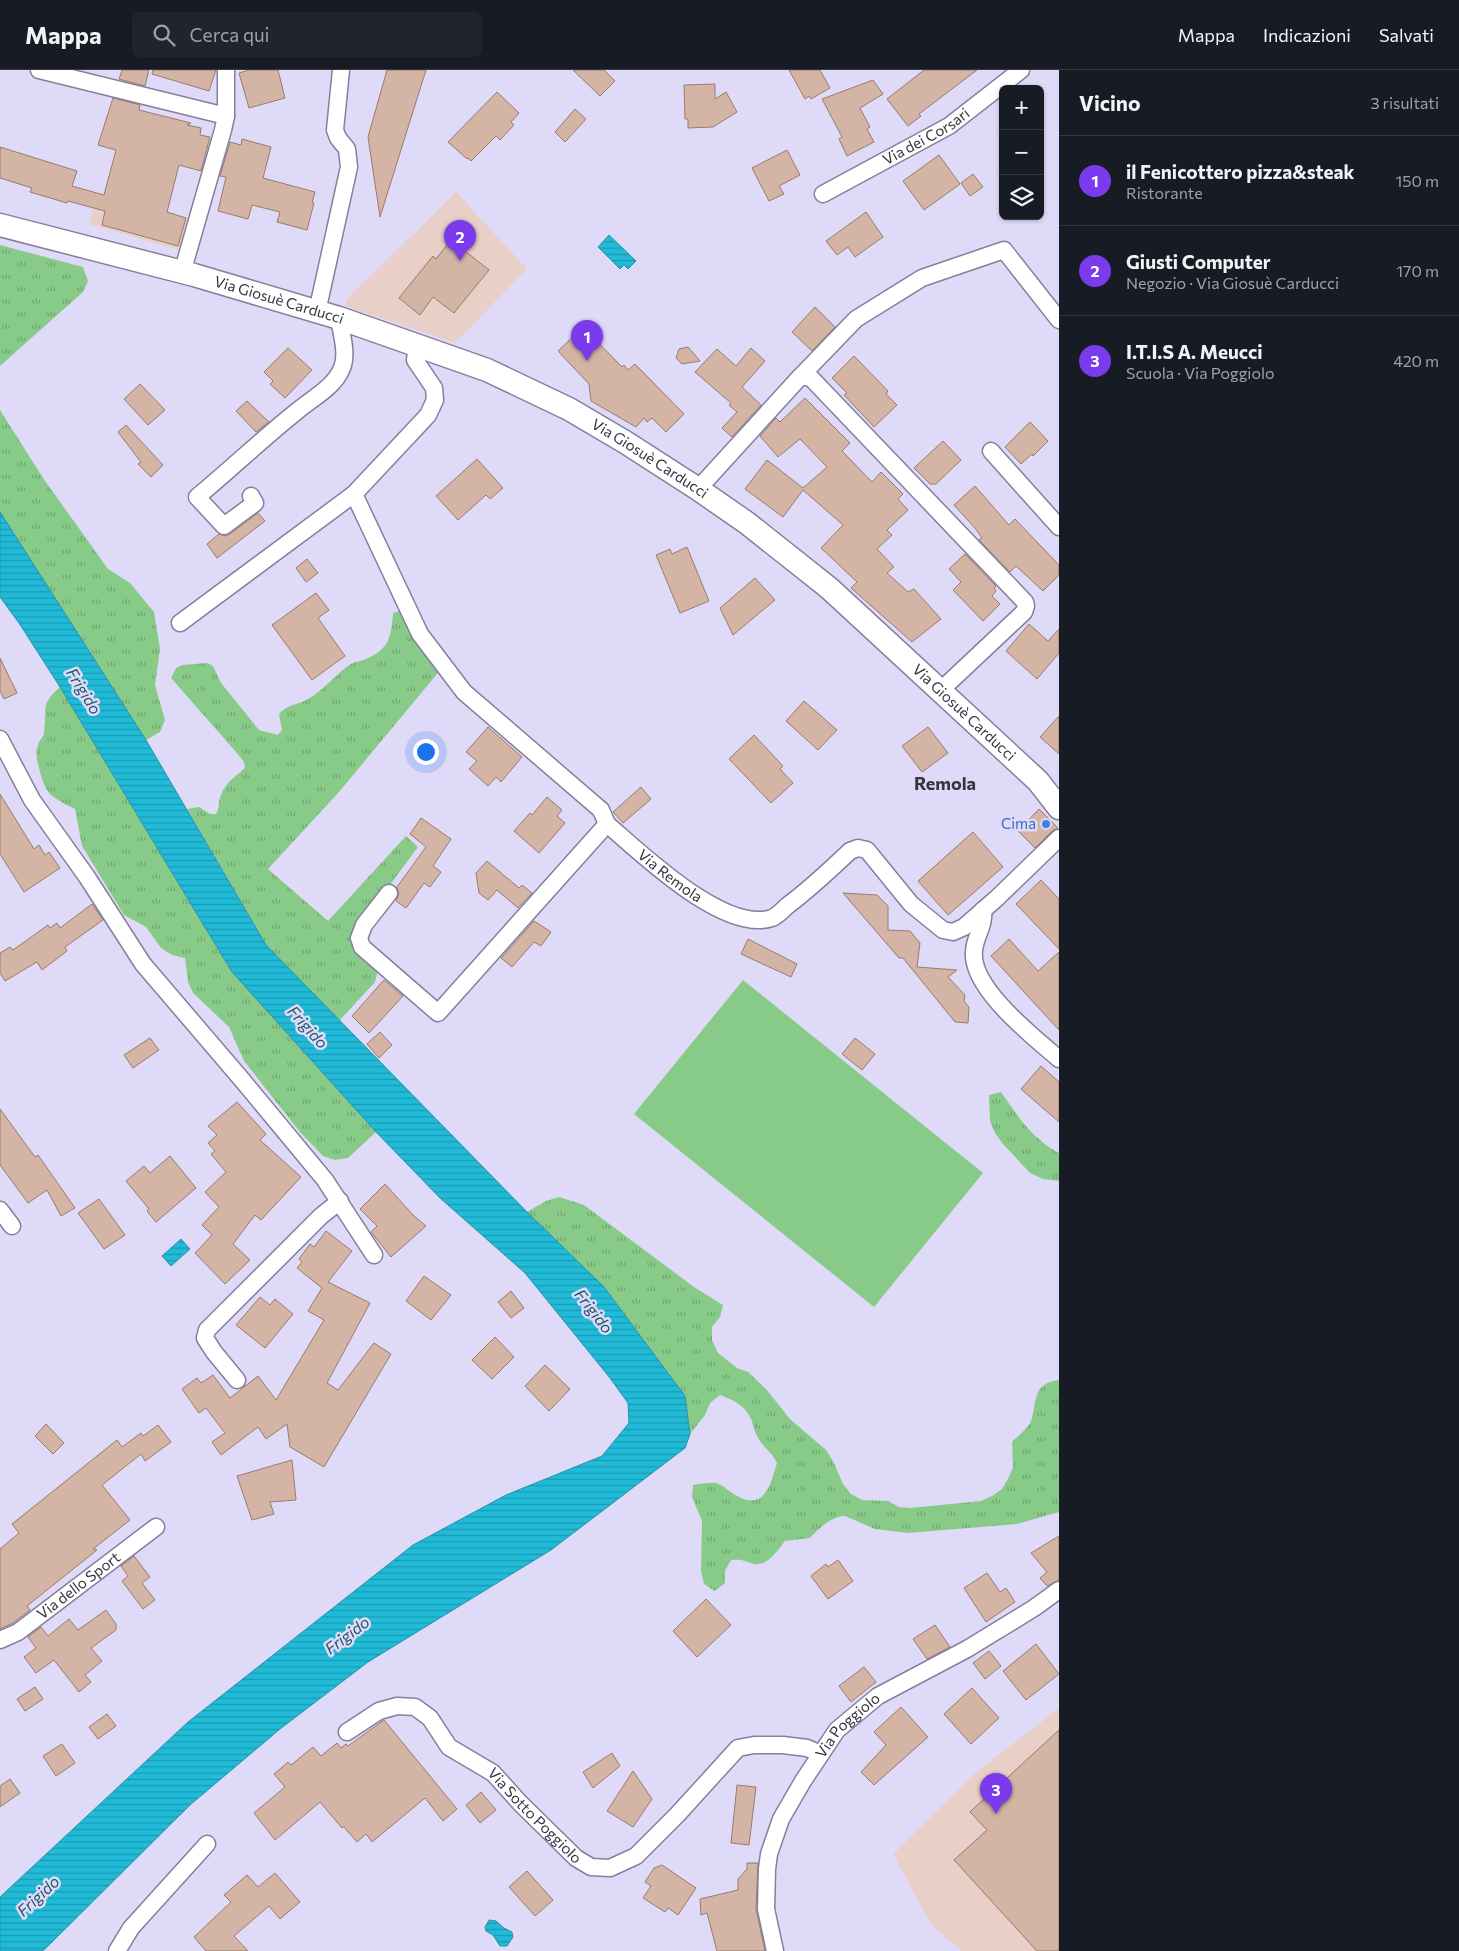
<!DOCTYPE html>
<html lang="it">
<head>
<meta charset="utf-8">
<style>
	body { margin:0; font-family:Commissioner,sans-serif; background:#20242c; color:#f1f3f6 }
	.controls { position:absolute; right:15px; top:15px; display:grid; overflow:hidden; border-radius:8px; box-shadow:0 1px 4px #0004 }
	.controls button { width:45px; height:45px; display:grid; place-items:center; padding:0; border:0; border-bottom:1px solid #363941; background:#171b24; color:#f1f3f6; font:25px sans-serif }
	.you { position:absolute; left:425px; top:681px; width:18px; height:18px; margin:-12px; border:4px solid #fff; border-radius:50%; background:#1a73e8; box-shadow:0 0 0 8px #1a73e833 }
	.badge { display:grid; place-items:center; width:32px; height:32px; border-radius:50%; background:#7c3aed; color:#fff; font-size:16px; font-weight:700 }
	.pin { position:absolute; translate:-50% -41px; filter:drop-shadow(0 1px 2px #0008) }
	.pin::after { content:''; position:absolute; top:26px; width:18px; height:15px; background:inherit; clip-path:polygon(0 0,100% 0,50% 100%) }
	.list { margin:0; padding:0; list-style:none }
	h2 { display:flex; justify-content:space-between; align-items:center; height:65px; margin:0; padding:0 20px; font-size:21px }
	h2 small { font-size:16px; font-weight:400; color:#9ea1a6 }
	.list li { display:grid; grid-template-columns:32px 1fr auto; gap:15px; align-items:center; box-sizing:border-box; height:90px; padding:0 20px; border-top:1px solid #363941 }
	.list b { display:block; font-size:19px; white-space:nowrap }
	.list p { margin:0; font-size:16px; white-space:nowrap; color:#9ea1a6 }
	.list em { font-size:16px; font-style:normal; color:#9ea1a6 }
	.icon { flex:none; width:28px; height:28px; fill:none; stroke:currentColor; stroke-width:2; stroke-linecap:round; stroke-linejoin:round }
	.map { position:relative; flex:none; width:1059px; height:1881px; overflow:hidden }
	header { display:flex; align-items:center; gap:30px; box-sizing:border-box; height:70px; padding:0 25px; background:#171b24; border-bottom:1px solid #363941 }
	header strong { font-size:24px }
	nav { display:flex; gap:28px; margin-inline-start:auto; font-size:18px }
	.search { width:350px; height:45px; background:#20242c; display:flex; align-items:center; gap:12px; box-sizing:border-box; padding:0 18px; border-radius:8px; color:#9ea1a6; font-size:19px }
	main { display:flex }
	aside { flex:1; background:#171b24 }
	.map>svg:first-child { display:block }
	.commercial { fill:#e8cfc8 }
	.education { fill:#e8cfc7 }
	.grass { fill:url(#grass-tufts) }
	.garden { fill:#88cb89 }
	.water { fill:url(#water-rules); stroke:#2792aa }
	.building { fill:#d4b4a4; stroke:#997b6d }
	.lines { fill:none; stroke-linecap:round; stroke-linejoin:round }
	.minor-casing { stroke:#857f9b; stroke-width:19 }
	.secondary-casing { stroke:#857f9b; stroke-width:25 }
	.minor { stroke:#fff; stroke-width:16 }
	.secondary { stroke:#fff; stroke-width:22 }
	.shop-dot { fill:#3f7fe0; stroke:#e0daf9; stroke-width:2 }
	.labels { text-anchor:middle; stroke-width:5; stroke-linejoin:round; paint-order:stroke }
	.street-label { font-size:15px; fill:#373440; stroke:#e0daf9 }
	.shop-label { font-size:15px; fill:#366cbe; stroke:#e0daf9; text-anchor:end }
	.water-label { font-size:16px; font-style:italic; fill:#1e5763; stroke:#e0daf9 }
	.quarter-label { font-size:18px; font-weight:bold; fill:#373440; stroke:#e0daf9 }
</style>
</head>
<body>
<header>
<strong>Mappa</strong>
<div class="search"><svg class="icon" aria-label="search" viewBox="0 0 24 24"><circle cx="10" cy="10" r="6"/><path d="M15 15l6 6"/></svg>Cerca qui</div>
<nav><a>Mappa</a><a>Indicazioni</a><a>Salvati</a></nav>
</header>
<main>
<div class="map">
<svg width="1059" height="1881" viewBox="0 0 1059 1881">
	<defs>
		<pattern id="grass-tufts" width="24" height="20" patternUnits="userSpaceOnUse" patternTransform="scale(1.25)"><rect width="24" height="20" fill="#88cb89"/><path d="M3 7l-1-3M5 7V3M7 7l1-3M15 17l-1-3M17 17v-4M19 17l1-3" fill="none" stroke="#70a671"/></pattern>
		<pattern id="water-rules" width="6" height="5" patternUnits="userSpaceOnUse" patternTransform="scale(1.25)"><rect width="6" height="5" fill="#20bbd8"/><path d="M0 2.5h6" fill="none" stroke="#1d99b1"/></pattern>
	</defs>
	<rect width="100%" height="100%" fill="#e0daf9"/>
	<g class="commercial">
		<polygon points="456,122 527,199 455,273 345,236 347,229"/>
		<polygon points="98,123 189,148 180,180 89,154"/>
	</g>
	<polygon class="education" points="1059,1638 1059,1881 962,1881 932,1856 893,1784 974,1704"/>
	<g class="grass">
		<polygon points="0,175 83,197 88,211 83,222 0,296"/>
		<polygon points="0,340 43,408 108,499 130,513 154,542 160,579 155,615 165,650 160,662 146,670 0,442"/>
		<path d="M 403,540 L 442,598 L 339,722 L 268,799 L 328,851 L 406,766 L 418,777 L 352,866 L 378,899 L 375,912 L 339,951 L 266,875 L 187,739 L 199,737 L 210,744 L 216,744 C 220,738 218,731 221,725 C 225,713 236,706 245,698 L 244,692 L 236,682 L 171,608 L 176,598 L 182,595 L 207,593 L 213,596 L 221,613 L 259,660 L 278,665 L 282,660 L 279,644 C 286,635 297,635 306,630 C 324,621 336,603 351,594 C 356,591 362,591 366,589 C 390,579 391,566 393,543 Z"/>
		<path d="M 60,617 L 232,902 L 376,1062 L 348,1088 L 335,1090 L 323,1086 L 300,1062 L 244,991 L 229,957 L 193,923 L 188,912 L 185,888 L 172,885 L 161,878 L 146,857 L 124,845 L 82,776 L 75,739 C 50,726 46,726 39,698 C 37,690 35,683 38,675 C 39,670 44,667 44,662 C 48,639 39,635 60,617 Z"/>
		<path d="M 1001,1022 C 1017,1045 1033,1070 1059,1083 L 1059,1111 L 1043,1109 L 1030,1103 L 1003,1074 L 995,1063 L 990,1051 L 989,1025 Z"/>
		<path d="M 559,1127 L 584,1135 L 694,1217 L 723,1235 L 720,1247 L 712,1257 L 712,1270 L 718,1283 L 737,1298 L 748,1302 L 766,1319 L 790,1349 L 826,1380 L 833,1391 L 843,1414 L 851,1424 L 862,1430 L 888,1431 L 899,1437 L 910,1438 L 981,1431 L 992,1426 L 1002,1419 L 1008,1409 L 1013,1397 L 1012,1372 C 1018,1366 1028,1358 1031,1351 C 1037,1332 1032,1313 1059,1310 L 1059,1442 L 1017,1454 L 908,1463 L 875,1459 L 845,1446 C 832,1446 818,1459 810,1468 L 785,1471 C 777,1481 768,1496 754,1494 C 743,1491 744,1489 731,1490 L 725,1501 L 725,1513 L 715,1521 L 704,1514 L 701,1501 L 702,1451 L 692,1427 L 693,1415 C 700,1414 708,1412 716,1413 C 724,1415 731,1424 739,1427 C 766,1440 771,1412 777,1393 C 771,1381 767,1381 760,1371 C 755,1364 754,1357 751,1349 C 745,1335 733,1330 720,1325 L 710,1333 L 705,1345 L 690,1364 L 685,1326 L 527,1142 L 546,1131 Z"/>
	</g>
	<polygon class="garden" points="743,910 983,1103 874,1237 634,1044"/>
	<g class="water">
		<polygon points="609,165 636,191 628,199 624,195 620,199 598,177"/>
		<polygon points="0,442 146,670 266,875 527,1142 604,1217 685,1326 690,1364 685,1378 551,1480 368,1592 280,1659 190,1735 43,1881 0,1881 0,1827 188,1652 413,1475 506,1425 602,1386 629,1353 628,1333 610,1308 525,1203 440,1128 376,1062 232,902 60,617 19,553 0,527"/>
		<polygon points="181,1169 190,1179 171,1196 162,1186"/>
		<polygon points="489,1850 496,1851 504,1858 512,1862 513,1867 507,1876 500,1876 493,1865 486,1861 485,1857"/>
	</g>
	<g class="building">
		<polygon points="122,0 149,0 145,16 119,9"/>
		<polygon points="153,0 216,0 209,21 152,4"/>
		<polygon points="249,0 278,0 285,28 249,38 239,3"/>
		<polygon points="387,0 426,0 380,147 368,67"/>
		<polygon points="573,0 604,0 615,11 600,26"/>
		<polygon points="789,0 820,0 830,18 811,29 809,26 805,29"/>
		<polygon points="924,0 977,0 919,44 921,46 908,56 887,29"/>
		<polygon points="873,10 883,24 860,38 870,57 867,59 874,72 847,86 839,69 842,67 822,29"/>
		<polygon points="715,14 715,29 726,22 737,42 713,57 688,58 688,49 685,49 684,15"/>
		<polygon points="497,22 519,43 511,52 514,55 500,70 496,66 471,91 468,88 467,89 448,72"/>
		<polygon points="113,28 140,35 139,40 191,53 187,55 201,58 200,65 210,67 201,101 179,95 167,142 186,148 178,176 102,155 105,141 68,131 67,133 30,122 32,118 0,108 0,77 77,101 72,116 104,125 116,80 98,75"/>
		<polygon points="575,39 586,49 565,72 555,62"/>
		<polygon points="242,69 271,77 263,108 315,122 312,133 314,133 307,160 277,152 280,142 252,135 248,149 218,141 226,107 220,106 230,72 241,75"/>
		<polygon points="787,80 800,105 779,116 784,124 769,131 752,98"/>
		<polygon points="939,85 960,114 924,140 903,111"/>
		<polygon points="973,104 983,117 970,126 961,113"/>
		<polygon points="866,142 883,167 855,187 848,177 837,185 826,171"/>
		<polygon points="451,170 489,200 454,243 433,227 420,245 399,228 433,186 436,189"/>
		<polygon points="815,237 835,257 812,281 792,262"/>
		<polygon points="583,257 622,297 624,295 628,300 635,294 684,344 666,362 652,348 647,352 644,348 636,357 591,331 589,314 558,281"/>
		<polygon points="688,277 700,291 682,294 676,288 679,279"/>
		<polygon points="288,278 312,300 285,328 270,314 273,311 264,302"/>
		<polygon points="751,278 765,291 742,317 761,335 732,367 722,358 737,342 729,335 731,333 695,302 717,279 736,296"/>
		<polygon points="854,286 888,321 886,324 897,335 874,357 844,325 847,323 832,308"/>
		<polygon points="140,314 165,340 148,355 124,329"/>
		<polygon points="805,328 850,373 842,381 872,412 881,402 903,424 898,429 908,440 887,460 892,465 877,479 894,497 887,503 908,522 914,519 941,549 912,572 851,518 857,512 821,478 843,455 803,420 783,447 745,419 767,390 803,418 827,397 800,369 778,387 760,366 776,348 780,352"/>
		<polygon points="247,331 269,352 256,362 236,341"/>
		<polygon points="1030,352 1048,371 1033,386 1032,384 1021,394 1005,377"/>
		<polygon points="126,355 163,395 151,407 138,394 141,392 118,362"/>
		<polygon points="943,371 961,390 936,414 930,414 914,398"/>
		<polygon points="477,389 503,418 490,429 486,425 458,450 436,426"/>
		<polygon points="975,416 1009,455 1015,449 1059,495 1059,505 1043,521 1016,496 1010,502 979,470 982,468 975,458 954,435"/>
		<polygon points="258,443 265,451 217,488 207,474 219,464 225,466 230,464"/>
		<polygon points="687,477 709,531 680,543 656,485 670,479 672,484"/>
		<polygon points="965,484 996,516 994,518 996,521 992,526 1000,534 983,551 953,520 961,512 949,499"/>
		<polygon points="307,489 318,503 306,512 296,498"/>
		<polygon points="755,508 775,530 733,565 720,538"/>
		<polygon points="316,523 329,540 318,548 345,586 312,610 272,555"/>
		<polygon points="1029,554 1048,571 1059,559 1059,583 1037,609 1006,581"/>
		<polygon points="0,588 17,623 4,629 0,621"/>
		<polygon points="804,631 837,660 818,680 786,651"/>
		<polygon points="1059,646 1059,684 1040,667"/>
		<polygon points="488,657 522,687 501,712 496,707 488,716 469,699 477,691 466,682"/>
		<polygon points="928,657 948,683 922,702 902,676"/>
		<polygon points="754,665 783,696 780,699 793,713 771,733 729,689"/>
		<polygon points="641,717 651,729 623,753 613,742"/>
		<polygon points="0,724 34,779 39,775 45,785 49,782 60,798 24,822 0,784"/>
		<polygon points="547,727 562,740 557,746 565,753 539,783 514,761 530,743 532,745"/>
		<polygon points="1039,739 1058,758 1052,761 1035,778 1018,761"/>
		<polygon points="421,748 451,769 433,796 441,802 430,817 424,813 406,838 396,831 399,824 397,817 426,777 410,764"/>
		<polygon points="973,762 1003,797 948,845 918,811"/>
		<polygon points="487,791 519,818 522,815 532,823 518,838 497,820 488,830 479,823 476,803"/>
		<polygon points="1041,810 1059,829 1059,879 1016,834"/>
		<polygon points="843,823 877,825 888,836 888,860 910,861 920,873 917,897 957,900 948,907 965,925 964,931 969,937 968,953 955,952 903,888 899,888"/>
		<polygon points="92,834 103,850 65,877 67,881 42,900 37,892 5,911 0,903 0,883 10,877 13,880 48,855 50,858 57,853 60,858"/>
		<polygon points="534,851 551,862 541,876 534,872 512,897 501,888"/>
		<polygon points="748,869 797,894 791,907 741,884"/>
		<polygon points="1009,869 1038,901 1059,882 1059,960 991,886"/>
		<polygon points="384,910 403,926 369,963 352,946"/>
		<polygon points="380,962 392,975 379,988 367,974"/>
		<polygon points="150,968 159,980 133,998 124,985"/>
		<polygon points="855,968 875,984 862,1000 842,984"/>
		<polygon points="1041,996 1059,1012 1059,1052 1021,1019"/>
		<polygon points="237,1032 266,1064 260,1070 301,1107 261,1150 255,1145 233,1174 250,1190 225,1214 195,1183 212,1165 202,1155 219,1137 205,1122 226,1102 211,1084 215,1081 208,1073 217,1065 208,1056"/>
		<polygon points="0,1039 35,1087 38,1085 75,1138 61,1146 47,1120 28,1133 0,1095"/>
		<polygon points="170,1086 196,1118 156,1152 147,1141 149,1139 126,1111 144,1096 150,1103"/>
		<polygon points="385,1114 413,1145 426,1156 391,1187 371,1162 377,1156 360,1139"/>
		<polygon points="99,1129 125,1165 104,1179 78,1143"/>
		<polygon points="326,1161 352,1181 328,1212 370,1233 327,1313 338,1320 374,1273 391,1284 324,1397 290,1377 287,1354 266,1369 258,1357 221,1385 212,1372 225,1363 206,1338 199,1343 182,1319 197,1308 201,1313 213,1305 230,1328 258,1306 276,1330 324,1250 308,1241 322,1218 297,1198 302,1192 299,1189 310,1174 314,1177"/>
		<polygon points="424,1206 451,1225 431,1250 406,1231"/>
		<polygon points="511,1221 524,1238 511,1248 498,1232"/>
		<polygon points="260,1227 270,1235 275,1229 293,1244 265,1278 236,1255"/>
		<polygon points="495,1267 514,1287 492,1309 472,1290"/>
		<polygon points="545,1295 570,1319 549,1341 525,1316"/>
		<polygon points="46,1354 64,1373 53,1384 35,1366"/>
		<polygon points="158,1355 171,1372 145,1391 141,1384 102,1415 130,1450 93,1479 97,1480 27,1536 30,1540 13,1553 0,1559 0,1479 19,1463 12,1454 117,1370 122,1377 141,1363 143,1366"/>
		<polygon points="292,1390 296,1430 270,1432 274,1444 252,1450 237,1406"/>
		<polygon points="1059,1466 1059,1510 1047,1516 1040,1508 1047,1502 1031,1483"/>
		<polygon points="134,1486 150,1507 142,1513 155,1530 143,1539 122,1511 128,1506 121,1496"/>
		<polygon points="838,1490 853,1511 828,1529 811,1506 826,1494 828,1497"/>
		<polygon points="987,1503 1000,1522 1006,1518 1015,1532 986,1552 964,1518"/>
		<polygon points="706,1529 731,1555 697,1587 673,1561"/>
		<polygon points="106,1540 116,1554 116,1560 91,1578 102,1591 85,1605 91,1612 79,1622 54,1590 36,1603 24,1587 36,1578 28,1567 41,1557 48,1566 69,1549 78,1560"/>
		<polygon points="935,1555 950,1577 927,1589 913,1569"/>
		<polygon points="1036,1574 1059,1604 1026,1630 1003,1601"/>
		<polygon points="989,1581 1001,1596 985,1609 973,1593"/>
		<polygon points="864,1597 876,1612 851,1632 839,1616"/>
		<polygon points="35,1617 43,1629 25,1641 17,1629"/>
		<polygon points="972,1618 999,1648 971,1674 944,1644"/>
		<polygon points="901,1637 928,1667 874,1715 861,1702 886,1675 874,1662"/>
		<polygon points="107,1644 116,1656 98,1669 89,1657"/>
		<polygon points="384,1650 457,1739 443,1751 425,1728 372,1772 366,1764 357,1772 344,1757 342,1758 320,1732 275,1770 254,1743 285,1717 274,1704 288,1692 291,1695 313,1677 321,1686 337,1673 341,1678 346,1674 348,1676"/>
		<polygon points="1059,1660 1059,1881 1037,1881 954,1790 987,1760 970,1742"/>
		<polygon points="62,1674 75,1693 56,1706 43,1686"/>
		<polygon points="612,1683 620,1696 593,1718 583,1702"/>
		<polygon points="633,1701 652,1729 633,1757 607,1741"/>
		<polygon points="10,1709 20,1723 0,1737 0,1716"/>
		<polygon points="737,1715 756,1717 749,1775 731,1773"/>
		<polygon points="481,1722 496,1740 480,1753 466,1735"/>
		<polygon points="747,1793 758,1793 756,1839 765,1881 717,1881 707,1843 701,1845 700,1829 738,1820 738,1809 747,1799"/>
		<polygon points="662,1795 696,1818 678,1845 668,1838 665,1842 643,1828 651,1816 645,1812 654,1798"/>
		<polygon points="527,1801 553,1830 535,1846 509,1817"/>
		<polygon points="275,1803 300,1832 280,1849 269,1836 234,1866 248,1881 206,1881 194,1867 231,1832 224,1825 247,1805 258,1817"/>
	</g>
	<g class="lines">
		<defs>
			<g id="minor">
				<polyline points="39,0 226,46"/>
				<path id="s1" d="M 823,124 L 949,56 L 1021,0"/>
				<polyline points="182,203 223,60 226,46 226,0"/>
				<polyline points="317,242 349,97 347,79 338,68 335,60 341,0"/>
				<polyline points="800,307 856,249 922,208 1004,180 1059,250"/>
				<polyline points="991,381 1059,457"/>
				<polyline points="698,419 800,307 808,307 812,309 1025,532 1026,536 1024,542 941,620"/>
				<polyline points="354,424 420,564 464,622 601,740 607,754"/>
				<path d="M 251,426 L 255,433 L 224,456 L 197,427 C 231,399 262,369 296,342 C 312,328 334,318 342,298 C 348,283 341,263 339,248"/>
				<polyline points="180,553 354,424 428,345 435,330 434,318 415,290 417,275"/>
				<polyline points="0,669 32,730 87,807 143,894 243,1011 325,1110 374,1185"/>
				<path id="s2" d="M 389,823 L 364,855 L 359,868 L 362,877 L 438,943 L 607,754 C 641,783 724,864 772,848 C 777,846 783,840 787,836 C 810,819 830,800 850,781 L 858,778 L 867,780 L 911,834 L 943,860 L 953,862 L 964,857 L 997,828 L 1059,768"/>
				<path d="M 983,840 C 985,856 975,866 974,881 C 970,918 1034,967 1059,989"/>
				<polyline points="0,1140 12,1156"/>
				<polyline points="237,1310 214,1282 205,1268 207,1260 321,1146 340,1131"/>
				<path id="s3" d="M 0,1570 L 18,1562 L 156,1457"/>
				<path id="s4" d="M 347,1662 L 379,1641 L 397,1636 L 415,1637 L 430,1648 L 449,1677 L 493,1703 L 520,1733 L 576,1788 L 591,1797 L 610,1798 L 636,1786 L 677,1745 L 738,1678 L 754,1675 L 783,1675 L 807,1678 L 821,1684"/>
				<polyline points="117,1881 131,1858 207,1774"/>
				<path id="s5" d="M 775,1881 L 766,1839 L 767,1799 L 769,1784 L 781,1749 L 803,1711 L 837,1660 L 878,1626 L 967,1579 L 1034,1538 L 1059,1520"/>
			</g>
			<g id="secondary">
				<path id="s6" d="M 0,155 L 194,205 L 339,248 L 487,300 L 569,339 L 625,372 L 698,419 L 747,453 L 829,518 L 1038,711 L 1059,738"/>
			</g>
		</defs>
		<use href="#minor" class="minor-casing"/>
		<use href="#secondary" class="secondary-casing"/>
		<use href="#minor" class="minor"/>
		<use href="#secondary" class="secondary"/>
	</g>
	<circle class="shop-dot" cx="1046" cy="754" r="5"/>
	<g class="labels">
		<g class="street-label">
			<text dy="5" stroke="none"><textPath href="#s1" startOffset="118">Via dei Corsari</textPath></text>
			<text dy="5" stroke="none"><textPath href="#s6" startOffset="289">Via Giosuè Carducci</textPath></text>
			<text dy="5" stroke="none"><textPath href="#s6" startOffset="694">Via Giosuè Carducci</textPath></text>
			<text dy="5" stroke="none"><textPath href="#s6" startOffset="1099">Via Giosuè Carducci</textPath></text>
			<text dy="5" stroke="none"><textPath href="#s2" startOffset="500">Via Remola</textPath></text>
			<text dy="5" stroke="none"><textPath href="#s3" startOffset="96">Via dello Sport</textPath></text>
			<text dy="5" stroke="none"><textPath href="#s5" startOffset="251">Via Poggiolo</textPath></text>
			<text dy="5" stroke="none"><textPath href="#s4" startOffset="239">Via Sotto Poggiolo</textPath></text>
		</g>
		<g class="shop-label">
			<text x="1036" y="759">Cima</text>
		</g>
		<g class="water-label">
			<text transform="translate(84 621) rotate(58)" y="6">Frigido</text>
			<text transform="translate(308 957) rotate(48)" y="6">Frigido</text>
			<text transform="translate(594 1241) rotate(52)" y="6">Frigido</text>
			<text transform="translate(347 1565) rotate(-37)" y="6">Frigido</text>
			<text transform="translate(38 1826) rotate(-43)" y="6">Frigido</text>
		</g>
		<g class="quarter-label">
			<text x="945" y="720">Remola</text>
		</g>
	</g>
</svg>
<div class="controls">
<button>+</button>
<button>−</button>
<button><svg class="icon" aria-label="layers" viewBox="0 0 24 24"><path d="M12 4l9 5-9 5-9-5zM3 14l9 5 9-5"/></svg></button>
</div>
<div class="you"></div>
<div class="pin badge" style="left:587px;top:291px">1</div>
<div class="pin badge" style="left:460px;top:191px">2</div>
<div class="pin badge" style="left:996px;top:1744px">3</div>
</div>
<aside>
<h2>Vicino<small>3 risultati</small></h2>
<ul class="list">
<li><span class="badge">1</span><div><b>il Fenicottero pizza&amp;steak</b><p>Ristorante</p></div><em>150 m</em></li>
<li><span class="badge">2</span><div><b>Giusti Computer</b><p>Negozio · Via Giosuè Carducci</p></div><em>170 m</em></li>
<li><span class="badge">3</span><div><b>I.T.I.S A. Meucci</b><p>Scuola · Via Poggiolo</p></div><em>420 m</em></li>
</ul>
</aside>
</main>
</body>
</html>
